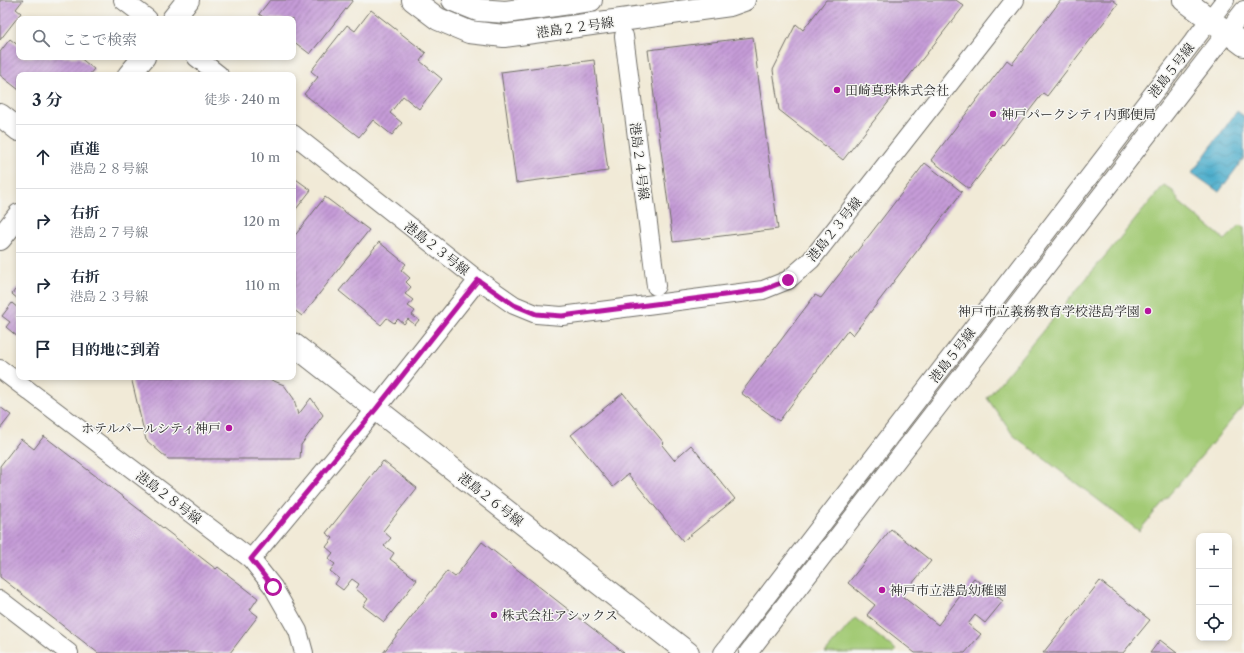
<!DOCTYPE html>
<html lang="ja">
<head>
<meta charset="utf-8">
<style>
	body { margin:0; font-family:"Libre Caslon Text","Noto Serif JP",serif; background:#f6f6f7; color:#1f2937 }
	.controls { position:absolute; right:12px; bottom:12px; display:grid; overflow:hidden; border-radius:8px; box-shadow:0 2px 6px #0003 }
	.controls button { width:36px; height:36px; display:grid; place-items:center; padding:0; border:0; border-bottom:1px solid #e0e1e3; background:#fff; color:#1f2937; font:20px sans-serif }
	.stop { position:absolute; width:12px; height:12px; margin:-9px; border:3px solid #b5179e; border-radius:50%; background:#fff }
	.stop.end { background:#b5179e; border-color:#fff; box-shadow:0 1px 4px #0008 }
	.list { margin:0; padding:0; list-style:none }
	h2 { display:flex; justify-content:space-between; align-items:center; height:52px; margin:0; padding:0 16px; font-size:17px }
	h2 small { font-size:13px; font-weight:400; color:#747a83 }
	.list li { display:grid; grid-template-columns:26px 1fr auto; gap:12px; align-items:center; box-sizing:border-box; height:64px; padding:0 16px; border-top:1px solid #e0e1e3 }
	.list b { display:block; font-size:15px; white-space:nowrap }
	.list p { margin:0; font-size:13px; white-space:nowrap; color:#747a83 }
	.list em { font-size:13px; font-style:normal; color:#747a83 }
	.icon { flex:none; width:22px; height:22px; fill:none; stroke:currentColor; stroke-width:2; stroke-linecap:round; stroke-linejoin:round }
	.map { position:relative; flex:none; width:1244px; height:653px; overflow:hidden }
	.search { position:absolute; background:#fff; box-shadow:0 2px 6px #0003; left:16px; top:16px; width:280px; height:44px; display:flex; align-items:center; gap:10px; box-sizing:border-box; padding:0 14px; border-radius:8px; color:#747a83; font-size:15px }
	.panel { position:absolute; background:#fff; box-shadow:0 2px 6px #0003; left:16px; top:72px; width:280px; height:308px; border-radius:8px }
	.map>svg:first-child { display:block }
	.pitch { fill:#a3ca74; stroke:#677a50 }
	.water { fill:url(#water-waves); stroke:#3c6c7c }
	.building { fill:url(#building-hatch) }
	.lines { fill:none; stroke-linecap:round; stroke-linejoin:round }
	.street-casing { stroke:#706e67; stroke-width:20 }
	.secondary-casing { stroke:#706e67; stroke-width:24 }
	.street { stroke:#fff; stroke-width:18 }
	.secondary { stroke:#fff; stroke-width:22 }
	.route { stroke:#b5179e; stroke-width:5 }
	.poi-dot { fill:#b5179e; stroke:#f6f6f2; stroke-width:1.5 }
	.labels { text-anchor:middle; stroke-width:3; stroke-linejoin:round; paint-order:stroke }
	.street-label { font-size:13px; fill:#2b2b2b; stroke:#f6f6f2 }
	.poi-label { font-size:13px; fill:#2b2b2b; stroke:#f6f6f2; text-anchor:start }
</style>
</head>
<body>
<div class="map">
<svg width="1244" height="653" viewBox="0 0 1244 653">
	<defs>
		<pattern id="water-waves" width="16" height="10" patternUnits="userSpaceOnUse"><rect width="16" height="10" fill="#4eaecc"/><path d="M0 5q4-4 8 0t8 0" fill="none" stroke="#418ea6"/></pattern>
		<pattern id="building-hatch" width="6" height="6" patternUnits="userSpaceOnUse"><rect width="6" height="6" fill="#c59bd7"/><path d="M-1 1l2-2M0 6l6-6M5 7l2-2" fill="none" stroke="#a07faf"/></pattern>
	</defs>
	<rect width="100%" height="100%" fill="#f6f6f2"/>
	<filter id="ink" filterUnits="userSpaceOnUse"><feTurbulence type="fractalNoise" baseFrequency=".025" numOctaves="2"/><feDisplacementMap in="SourceGraphic" scale="8" xChannelSelector="R" yChannelSelector="G"/><feConvolveMatrix kernelMatrix="1 2 1 2 8 2 1 2 1" color-interpolation-filters="sRGB"/></filter>
	<filter id="wash" filterUnits="userSpaceOnUse"><feTurbulence type="fractalNoise" baseFrequency=".012" numOctaves="4" result="noise"/><feDisplacementMap in="SourceGraphic" scale="16" xChannelSelector="R" yChannelSelector="G"/><feGaussianBlur stdDeviation="0.9" result="paint"/><feColorMatrix in="noise" values="0 0 0 0 0 0 0 0 0 0 0 0 0 0 0 0 0 1.4 0 .05"/><feComposite in="paint" operator="in"/></filter>
	<g filter="url(#wash)">
		<rect width="100%" height="100%" fill="#f1ead7"/>
		<g class="pitch">
			<polygon points="1164,185 1174,192 1179,202 1225,240 1240,225 1244,228 1244,405 1139,531 1013,435 987,398"/>
			<polygon points="855,618 896,650 894,653 825,653"/>
		</g>
		<polygon class="water" points="1237,111 1244,116 1244,158 1219,192 1192,173"/>
		<g id="blocks">
			<g class="building">
				<polygon points="0,0 23,0 16,9 21,13 0,40"/>
				<polygon points="270,0 353,0 310,54 293,41 293,19 266,19 259,14"/>
				<polygon points="826,0 956,0 964,6 843,160 779,110 773,70 796,24 803,30"/>
				<polygon points="1061,0 1113,0 1118,4 1047,96 1043,93 969,189 931,160 1007,60 1012,64"/>
				<polygon points="371,10 426,53 420,61 442,79 419,109 403,96 390,113 402,123 392,135 373,120 359,137 304,94 318,77 311,71 347,25 355,31"/>
				<polygon points="753,37 778,229 673,242 648,50"/>
				<polygon points="10,39 19,46 19,57 79,57 94,69 89,75 19,75 19,90 0,75 0,52"/>
				<polygon points="594,60 608,171 516,183 501,72"/>
				<polygon points="925,163 962,192 853,335 848,330 779,421 741,393 815,295 821,298"/>
				<polygon points="293,177 311,190 293,213"/>
				<polygon points="325,197 369,230 302,316 293,309 293,238"/>
				<polygon points="379,242 406,264 401,270 410,278 406,282 411,287 405,294 413,300 408,306 415,311 412,315 419,320 415,325 408,319 404,324 398,319 394,323 387,318 381,325 339,291"/>
				<polygon points="19,285 19,300 12,294"/>
				<polygon points="12,303 19,309 19,338 6,327 10,322 2,316"/>
				<polygon points="131,377 251,377 252,379 269,379 284,385 294,399 298,415 311,398 323,415 301,445 300,459 168,459 146,440"/>
				<polygon points="623,393 664,443 662,445 674,460 691,445 735,499 683,541 628,474 613,487 571,435"/>
				<polygon points="0,407 11,415 0,429"/>
				<polygon points="44,436 216,569 218,567 258,598 250,610 258,616 230,653 98,653 0,577 0,466 21,439 34,449"/>
				<polygon points="383,461 417,488 383,531 391,538 384,546 394,553 390,559 417,580 384,622 363,606 368,599 356,589 359,584 352,579 343,590 335,584 339,578 330,571 335,564 328,559 333,553 326,547 333,538 326,533"/>
				<polygon points="891,529 931,561 902,596 938,625 974,578 1003,601 985,623 975,615 968,624 981,634 965,653 915,653 867,615 875,605 848,583"/>
				<polygon points="482,542 624,653 383,653 447,571 455,577"/>
				<polygon points="1100,581 1150,620 1123,653 1043,653"/>
				<polygon points="1160,640 1177,653 1150,653"/>
			</g>
		</g>
	</g>
	<g filter="url(#ink)">
		<use href="#blocks" fill-opacity="0" stroke="#706e67" stroke-width="1"/>
		<g class="lines">
			<defs>
				<g id="street">
					<polyline points="123,0 148,19"/>
					<polyline points="624,36 656,286"/>
					<polyline points="196,57 219,75"/>
					<polyline points="293,134 478,280 514,305 536,314 562,316 763,290 788,280 811,260 1015,0"/>
					<polyline points="0,369 251,559 273,587 298,631 304,653"/>
					<polyline points="251,559 376,409 478,280"/>
					<polyline points="0,600 69,653"/>
					<polyline points="723,653 1225,0"/>
					<polyline points="748,653 1244,10"/>
				</g>
				<g id="secondary">
					<polyline points="413,0 438,19 469,32 504,36 730,5 744,0"/>
					<polyline points="453,0 478,10 506,12 591,0"/>
					<polyline points="1184,0 1244,45"/>
					<polyline points="173,19 188,0"/>
					<polyline points="129,75 144,57"/>
					<polyline points="0,115 19,130"/>
					<polyline points="0,239 19,215"/>
					<polyline points="293,344 688,653"/>
				</g>
			</defs>
			<use href="#street" class="street-casing"/>
			<use href="#secondary" class="secondary-casing"/>
			<use href="#street" class="street"/>
			<use href="#secondary" class="secondary"/>
		</g>
	</g>
	<g class="lines" filter="url(#ink)">
		<polyline class="route" points="273,587 251,559 376,409 478,280 514,305 536,314 562,316 763,290 788,280"/>
	</g>
	<g class="poi-dot">
		<circle cx="837" cy="90" r="4"/>
		<circle cx="993" cy="114" r="4"/>
		<circle cx="1148" cy="311" r="4"/>
		<circle cx="229" cy="428" r="4"/>
		<circle cx="882" cy="590" r="4"/>
		<circle cx="494" cy="615" r="4"/>
	</g>
	<g class="labels">
		<g class="street-label">
			<text transform="translate(575 27) rotate(-8)" y="5">港島２２号線</text>
			<text transform="translate(1171 70) rotate(-52)" y="5">港島５号線</text>
			<text transform="translate(640 161) rotate(83)" y="5">港島２４号線</text>
			<text transform="translate(834 229) rotate(-51)" y="5">港島２３号線</text>
			<text transform="translate(437 248) rotate(38)" y="5">港島２３号線</text>
			<text transform="translate(952 355) rotate(-52)" y="5">港島５号線</text>
			<text transform="translate(169 497) rotate(37)" y="5">港島２８号線</text>
			<text transform="translate(491 499) rotate(38)" y="5">港島２６号線</text>
		</g>
		<g class="poi-label">
			<text x="845" y="95">田崎真珠株式会社</text>
			<text x="1001" y="119">神戸パークシティ内郵便局</text>
			<text x="1140" y="316" text-anchor="end">神戸市立義務教育学校港島学園</text>
			<text x="221" y="433" text-anchor="end">ホテルパールシティ神戸</text>
			<text x="890" y="595">神戸市立港島幼稚園</text>
			<text x="502" y="620">株式会社アシックス</text>
		</g>
	</g>
</svg>
<div class="controls">
<button>+</button>
<button>−</button>
<button><svg class="icon" aria-label="locate" viewBox="0 0 24 24"><circle cx="12" cy="12" r="6"/><path d="M12 2v4M12 18v4M2 12h4M18 12h4"/></svg></button>
</div>
<div class="stop" style="left:273px;top:587px"></div>
<div class="stop end" style="left:788px;top:280px"></div>
<div class="search"><svg class="icon" aria-label="search" viewBox="0 0 24 24"><circle cx="10" cy="10" r="6"/><path d="M15 15l6 6"/></svg>ここで検索</div>
<section class="panel">
<h2>3 分<small>徒歩 · 240 m</small></h2>
<ul class="list">
<li><svg class="icon" aria-label="ahead" viewBox="0 0 24 24"><path d="M12 20V5M6 11l6-6 6 6"/></svg><div><b>直進</b><p>港島２８号線</p></div><em>10 m</em></li>
<li><svg class="icon" aria-label="right" viewBox="0 0 24 24"><path d="M7 20v-9h11M14 6l5 5-5 5"/></svg><div><b>右折</b><p>港島２７号線</p></div><em>120 m</em></li>
<li><svg class="icon" aria-label="right" viewBox="0 0 24 24"><path d="M7 20v-9h11M14 6l5 5-5 5"/></svg><div><b>右折</b><p>港島２３号線</p></div><em>110 m</em></li>
<li><svg class="icon" aria-label="arrive" viewBox="0 0 24 24"><path d="M6 21V4h12l-3 4 3 4H6"/></svg><div><b>目的地に到着</b></div></li>
</ul>
</section>
</div>
</body>
</html>
